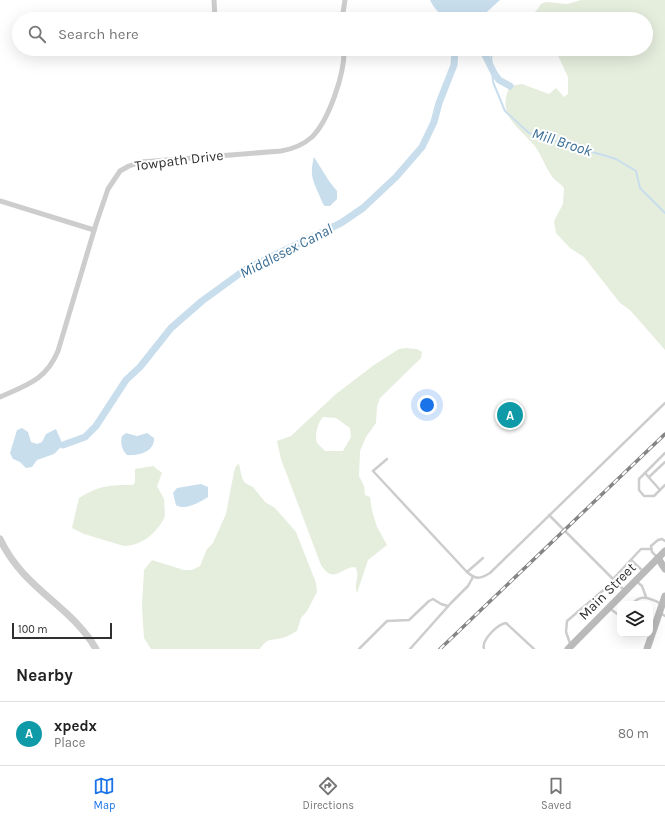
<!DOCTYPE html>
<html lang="en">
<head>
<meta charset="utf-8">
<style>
	body { margin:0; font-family:Karla,sans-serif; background:#f6f6f6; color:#222 }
	.controls { position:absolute; right:12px; bottom:12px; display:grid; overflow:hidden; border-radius:8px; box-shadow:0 4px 16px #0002 }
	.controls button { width:36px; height:36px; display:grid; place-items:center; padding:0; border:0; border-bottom:1px solid #e0e0e0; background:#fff; color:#222; font:20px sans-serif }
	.scale { position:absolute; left:12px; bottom:10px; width:100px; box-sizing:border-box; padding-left:4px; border:2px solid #303030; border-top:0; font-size:11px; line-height:14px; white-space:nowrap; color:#303030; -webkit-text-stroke:3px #fff; paint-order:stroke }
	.you { position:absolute; left:427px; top:405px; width:14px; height:14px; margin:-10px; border:3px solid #fff; border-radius:50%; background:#1a73e8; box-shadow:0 0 0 6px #1a73e833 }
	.badge { display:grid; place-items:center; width:26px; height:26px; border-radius:50%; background:#1a73e8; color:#fff; font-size:13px; font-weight:700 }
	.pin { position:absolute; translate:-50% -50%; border:2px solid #fff; box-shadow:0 1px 4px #0006 }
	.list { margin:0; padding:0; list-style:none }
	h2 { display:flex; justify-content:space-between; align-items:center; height:52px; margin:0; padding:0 16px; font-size:17px }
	h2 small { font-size:13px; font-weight:400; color:#767676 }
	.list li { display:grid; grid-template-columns:26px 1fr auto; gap:12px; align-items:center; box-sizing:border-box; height:64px; padding:0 16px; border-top:1px solid #e0e0e0 }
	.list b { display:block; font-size:15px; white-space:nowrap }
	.list p { margin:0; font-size:13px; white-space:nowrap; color:#767676 }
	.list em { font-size:13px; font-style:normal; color:#767676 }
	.icon { flex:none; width:22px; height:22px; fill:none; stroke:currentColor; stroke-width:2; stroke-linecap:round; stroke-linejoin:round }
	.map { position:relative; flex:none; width:665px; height:649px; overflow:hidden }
	.search { position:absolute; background:#fff; box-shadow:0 4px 16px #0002; left:12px; right:12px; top:12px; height:44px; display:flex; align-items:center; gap:10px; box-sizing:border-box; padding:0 14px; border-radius:22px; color:#767676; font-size:15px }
	.sheet { height:116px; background:#fff }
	nav { display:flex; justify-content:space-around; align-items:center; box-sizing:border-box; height:56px; border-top:1px solid #e0e0e0; background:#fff; font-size:11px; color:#767676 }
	nav a { display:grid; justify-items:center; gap:2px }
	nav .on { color:#1a73e8 }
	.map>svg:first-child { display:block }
	.green { fill:#e5eddd; fill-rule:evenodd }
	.water { fill:#c9deed }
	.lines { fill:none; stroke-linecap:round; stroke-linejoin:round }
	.stream { stroke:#c9deed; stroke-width:2 }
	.canal { stroke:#c9deed; stroke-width:7 }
	.service { stroke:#cdcdcd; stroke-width:2.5 }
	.minor { stroke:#cdcdcd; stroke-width:5 }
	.tertiary { stroke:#cdcdcd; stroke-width:7 }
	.secondary { stroke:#bababa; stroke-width:7 }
	.rail-casing { stroke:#858585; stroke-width:3.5 }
	.rail { stroke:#fff; stroke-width:2; stroke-dasharray:6; stroke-linecap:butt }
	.labels { text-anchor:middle; stroke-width:4; stroke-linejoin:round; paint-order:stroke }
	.street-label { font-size:14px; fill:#303030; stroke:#fff }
	.water-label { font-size:15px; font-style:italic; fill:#3a6e95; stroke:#fff }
</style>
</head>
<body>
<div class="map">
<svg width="665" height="649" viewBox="0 0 665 649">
	<rect width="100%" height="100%" fill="#fff"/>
	<g class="green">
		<path d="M 581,0 L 665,0 L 665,350 L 630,310 L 620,303 L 584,257 L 570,248 L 556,233 L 554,221 L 563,204 L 564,188 C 560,183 554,180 551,175 C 545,166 541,154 534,145 C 517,125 496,115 510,86 L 522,84 L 549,94 L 556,88 L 564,97 L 568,94 L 568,77 L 555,49 L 646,49 L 646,19 L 525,19 L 536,11 L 541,4 L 546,2 L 567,4 Z"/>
		<path d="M 406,348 L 417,349 L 422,352 L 421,358 L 380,398 L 377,406 L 376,423 L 366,437 L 360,451 L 359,476 L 364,486 L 365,495 L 370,497 L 372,511 L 377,527 L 387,545 L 368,560 L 357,593 C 353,585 361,575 355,567 C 341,567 334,585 321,565 L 281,459 L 277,441 L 291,436 L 336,394 L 374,365 L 399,349 ZM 323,417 L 336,418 L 350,428 L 351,437 L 343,451 L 325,451 L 317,443 C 314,436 318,422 323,417 Z"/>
		<path d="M 239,464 L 242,478 L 245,483 L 253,487 L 265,502 L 275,508 L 296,532 L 316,583 L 317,592 L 307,611 L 301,618 L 297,631 C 293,633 287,637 282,638 C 271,641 268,637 260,649 L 151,649 L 144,638 L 142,606 L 144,570 L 152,560 L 184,570 L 192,570 L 200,566 L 207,549 L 213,543 L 226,514 L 234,472 L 236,466 Z"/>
		<path d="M 153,466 L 162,473 L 157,486 L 164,499 L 165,516 C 158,532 142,546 124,546 L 84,534 L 72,528 L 79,498 C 100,485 110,485 133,485 L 135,482 L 135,469 Z"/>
	</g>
	<g class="water">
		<path d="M 430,0 L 500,0 L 479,19 C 457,19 441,23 430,0 Z"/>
		<path d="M 314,157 L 329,181 L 337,191 L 337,199 L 330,206 L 325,206 L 323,204 C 316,185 308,179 314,157 Z"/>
		<polygon points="22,428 28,432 31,442 37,444 42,442 46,434 56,429 63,445 54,454 37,460 32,467 26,468 20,462 13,459 10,453 17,430"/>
		<path d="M 126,433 L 137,436 L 147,433 L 154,438 C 155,452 138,456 127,455 C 122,450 120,443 122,436 Z"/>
		<path d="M 201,484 L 208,487 L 208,497 C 200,502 185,511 176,505 L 173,493 L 177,488 Z"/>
	</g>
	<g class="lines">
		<polyline class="stream" points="489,49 491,53 493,82 505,111 529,133 616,159 636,171 640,188 665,213"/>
		<g class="canal">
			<polyline points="482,49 494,73 499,80 510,86"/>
			<polyline points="63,445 85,437 96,426 126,380 140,367 171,328 202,301 246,269 341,223 363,208 396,177 422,147 434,122 439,103 454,65 455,49"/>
		</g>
		<g class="service">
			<polyline points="665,453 639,479 639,490 644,496 654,496 665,485"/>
			<path d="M 387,459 L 373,471 L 467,572 C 476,580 480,579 490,573 L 665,403"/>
			<polyline points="645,473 660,490"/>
			<polyline points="649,477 665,462"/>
			<polyline points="549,515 625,591"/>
			<polyline points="657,557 652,552 651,546 658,540 662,539 665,541"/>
			<polyline points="631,560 644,572"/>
			<polyline points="467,572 483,558"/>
			<polyline points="613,579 641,549 650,549"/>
			<polyline points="636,581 642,586 646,597"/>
			<path d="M 632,604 C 641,593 651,599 662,604"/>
			<polyline points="609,608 620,616"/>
			<polyline points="660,613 665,616"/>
			<polyline points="571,646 566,632 567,621 607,587 617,583"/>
			<polyline points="359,649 387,621 409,620 429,601 433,599 441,604 448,606"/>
			<polyline points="410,649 451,603 468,586 473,577"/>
			<path d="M 484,649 C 481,640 498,624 506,623 L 534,649"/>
		</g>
		<g class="minor">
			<polyline points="214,0 215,19"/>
			<polyline points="342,19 345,0"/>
			<polyline points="0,201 94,230"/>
			<path d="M 0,397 C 27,385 46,380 58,351 L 96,224 L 108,189 L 120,171 L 129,166 L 141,162 L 281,151 C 293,149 303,145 312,137 C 329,120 345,73 344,49"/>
		</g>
		<path class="tertiary" d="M 0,539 C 24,590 71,605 96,649"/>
		<g class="secondary">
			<polyline points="658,558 665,569"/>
			<polyline points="568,649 665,551"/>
			<polyline points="647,649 665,596"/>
		</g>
		<defs>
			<polyline id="rail" points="440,649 665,434"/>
		</defs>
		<use href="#rail" class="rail-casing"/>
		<use href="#rail" class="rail"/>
	</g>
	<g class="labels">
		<g class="street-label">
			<text transform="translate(179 160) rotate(-7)" y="5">Towpath Drive</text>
			<text transform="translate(607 591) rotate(-45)" y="5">Main Street</text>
		</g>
		<g class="water-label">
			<text transform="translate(562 142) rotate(18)" y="5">Mill Brook</text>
			<text transform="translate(286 251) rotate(-27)" y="5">Middlesex Canal</text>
		</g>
	</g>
</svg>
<div class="controls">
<button><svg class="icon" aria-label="layers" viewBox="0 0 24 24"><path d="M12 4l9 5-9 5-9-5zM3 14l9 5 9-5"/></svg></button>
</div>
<div class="scale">100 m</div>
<div class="you"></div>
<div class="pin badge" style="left:510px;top:415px;background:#0f9aa8">A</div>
<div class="search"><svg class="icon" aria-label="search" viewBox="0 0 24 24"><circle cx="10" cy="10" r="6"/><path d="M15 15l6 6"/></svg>Search here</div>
</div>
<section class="sheet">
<h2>Nearby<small></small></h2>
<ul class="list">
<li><span class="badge" style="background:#0f9aa8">A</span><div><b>xpedx</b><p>Place</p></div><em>80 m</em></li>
</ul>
</section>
<nav>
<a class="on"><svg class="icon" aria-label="map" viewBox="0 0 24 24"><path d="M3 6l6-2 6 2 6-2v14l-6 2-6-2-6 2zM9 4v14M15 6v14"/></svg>Map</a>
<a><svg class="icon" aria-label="directions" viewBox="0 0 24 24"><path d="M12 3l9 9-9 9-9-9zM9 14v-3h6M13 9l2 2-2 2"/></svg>Directions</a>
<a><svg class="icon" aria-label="saved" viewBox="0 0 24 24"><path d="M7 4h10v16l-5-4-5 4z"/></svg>Saved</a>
</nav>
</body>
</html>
